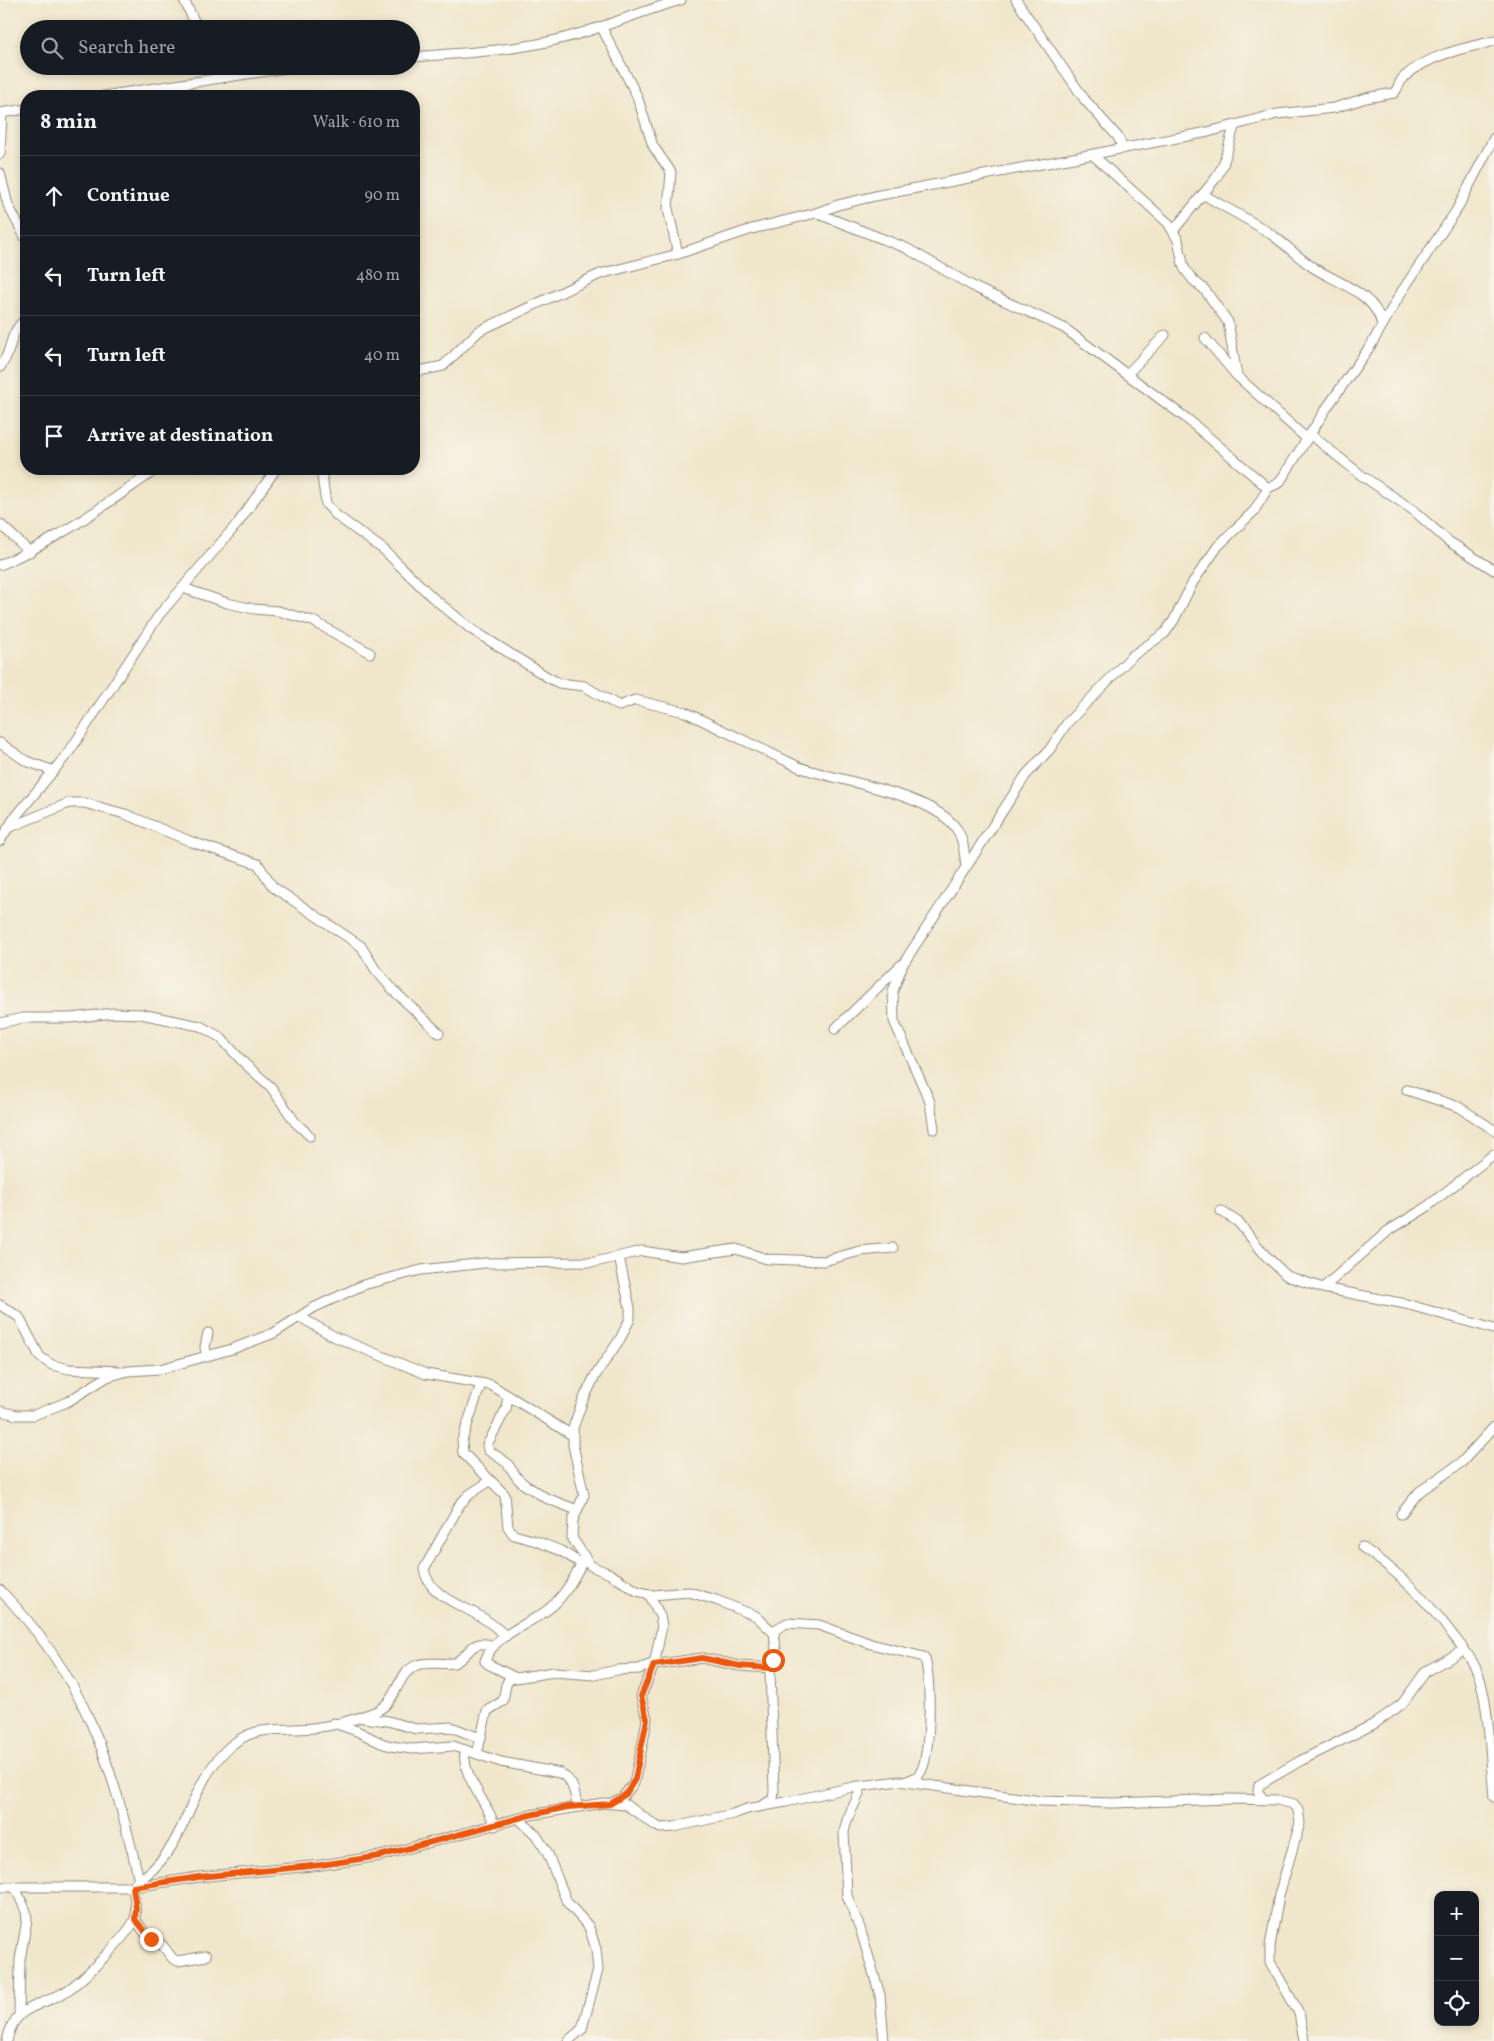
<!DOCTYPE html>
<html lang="en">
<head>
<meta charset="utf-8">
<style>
	body { margin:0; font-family:Vollkorn,serif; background:#242831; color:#f1f3f6 }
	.controls { position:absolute; right:15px; bottom:15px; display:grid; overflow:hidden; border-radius:10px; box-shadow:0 2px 8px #0003 }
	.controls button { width:45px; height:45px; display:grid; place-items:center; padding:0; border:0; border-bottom:1px solid #363941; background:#171b24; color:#f1f3f6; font:25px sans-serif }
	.stop { position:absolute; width:15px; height:15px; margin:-11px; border:4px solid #ea580c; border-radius:50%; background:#fff }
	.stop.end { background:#ea580c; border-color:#fff; box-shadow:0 1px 5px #0008 }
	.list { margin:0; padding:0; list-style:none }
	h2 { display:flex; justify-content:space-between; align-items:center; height:65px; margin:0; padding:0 20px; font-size:21px }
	h2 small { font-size:16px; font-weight:400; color:#9ea1a6 }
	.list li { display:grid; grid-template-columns:32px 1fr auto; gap:15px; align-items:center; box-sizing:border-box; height:80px; padding:0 20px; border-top:1px solid #363941 }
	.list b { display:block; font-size:19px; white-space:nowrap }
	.list em { font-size:16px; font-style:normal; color:#9ea1a6 }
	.icon { flex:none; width:28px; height:28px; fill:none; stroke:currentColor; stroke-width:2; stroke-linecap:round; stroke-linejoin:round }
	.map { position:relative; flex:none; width:1494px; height:2041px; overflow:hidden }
	.search { position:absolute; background:#171b24; box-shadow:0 2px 8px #0003; left:20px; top:20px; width:400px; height:55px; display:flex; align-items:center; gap:12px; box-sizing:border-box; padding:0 18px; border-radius:28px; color:#9ea1a6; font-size:19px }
	.panel { position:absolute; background:#171b24; box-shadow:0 2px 8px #0003; left:20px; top:90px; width:400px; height:385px; border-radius:20px }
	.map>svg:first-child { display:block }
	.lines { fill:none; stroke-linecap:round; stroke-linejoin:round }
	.minor-casing { stroke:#8e887b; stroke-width:11 }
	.minor { stroke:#fff; stroke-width:9 }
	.route { stroke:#ea580c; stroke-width:6 }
</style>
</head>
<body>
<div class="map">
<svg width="1494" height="2041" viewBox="0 0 1494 2041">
	<rect width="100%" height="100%" fill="#f7f3e8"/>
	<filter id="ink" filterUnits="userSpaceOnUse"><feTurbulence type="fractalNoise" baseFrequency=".02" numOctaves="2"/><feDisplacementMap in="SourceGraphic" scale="10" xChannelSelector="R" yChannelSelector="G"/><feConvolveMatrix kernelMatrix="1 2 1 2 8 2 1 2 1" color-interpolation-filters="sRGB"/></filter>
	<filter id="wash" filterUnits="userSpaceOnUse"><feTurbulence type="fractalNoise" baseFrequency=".0096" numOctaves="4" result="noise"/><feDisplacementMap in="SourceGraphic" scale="20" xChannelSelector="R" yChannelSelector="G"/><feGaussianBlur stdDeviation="1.12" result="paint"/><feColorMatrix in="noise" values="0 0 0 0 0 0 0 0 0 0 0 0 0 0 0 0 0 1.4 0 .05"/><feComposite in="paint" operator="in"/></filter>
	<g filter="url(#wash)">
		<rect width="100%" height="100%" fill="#f0e6cb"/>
	</g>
	<g filter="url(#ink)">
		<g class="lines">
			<defs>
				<g id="minor">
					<polyline points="184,0 198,29"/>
					<polyline points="1016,0 1085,100 1118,137 1123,149"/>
					<polyline points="602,28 637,96 653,146 671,172 668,209 678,254"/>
					<path d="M 411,57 C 462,53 515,51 564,38 C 604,28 641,11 681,0"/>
					<polyline points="214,66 219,78"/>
					<polyline points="103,96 300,66"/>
					<polyline points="0,113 26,109"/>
					<polyline points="0,154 2,113"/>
					<polyline points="1094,156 1168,223 1178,240 1184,268 1193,280 1204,289 1228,322 1237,376"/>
					<polyline points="0,173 8,205 26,239"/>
					<path d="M 1203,194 C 1226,209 1252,220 1275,237 C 1288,247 1300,259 1314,268 C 1338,283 1376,294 1382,325"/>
					<polyline points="816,213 906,248 976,288 1064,328 1186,418 1268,488"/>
					<polyline points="1173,231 1216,178 1223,165 1234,127"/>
					<polyline points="1205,338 1237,376 1307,439"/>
					<path d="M 0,367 C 15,348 6,336 26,319"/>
					<path d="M 414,372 L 443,366 L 479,331 L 600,274 L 678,254 L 752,229 L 816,213 L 838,205 L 875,196 L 1208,132 L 1277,114 L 1334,108 L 1366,98 L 1394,93 C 1398,89 1399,82 1404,77 C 1428,55 1464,48 1494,41"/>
					<polyline points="1127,374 1165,335"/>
					<polyline points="1310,434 1361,475 1413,510 1448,541 1494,570"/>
					<path d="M 321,469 L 326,504 L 337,516 L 384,550 L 432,597 L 471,629 L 549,678 L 559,683 L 584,686 L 619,706 L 635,700 L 685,712 L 799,767 C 840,782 930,793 956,828 C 964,839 964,853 966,866"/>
					<polyline points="0,524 30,552"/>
					<path d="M 0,565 C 60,539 104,505 157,469"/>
					<polyline points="183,588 227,603 254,609 278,611 313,621 370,653"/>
					<polyline points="0,743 26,761 54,771"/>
					<polyline points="8,828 69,803 84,803 125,814 192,842 258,864 273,887 361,946 375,969 393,990 439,1033"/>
					<polyline points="0,841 13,820 69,752 159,615 238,523 276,469"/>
					<polyline points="0,1023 23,1018 71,1018 114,1013 141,1014 200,1026 220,1037 244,1063 271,1087 295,1122 310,1136"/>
					<polyline points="835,1029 901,965"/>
					<polyline points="1407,1090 1459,1107 1494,1130"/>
					<polyline points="934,1129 930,1102 894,1021 893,991 903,964 1026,775 1050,749 1067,723 1132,656 1165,633 1174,620 1193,582 1218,546 1254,511 1268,488 1279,483 1328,406 1371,345 1402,291 1456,211 1494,138"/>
					<polyline points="1221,1211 1238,1222 1266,1256 1287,1276 1323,1288 1406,1304 1494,1329"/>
					<polyline points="619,1257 630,1308 630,1319 620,1339 595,1376 583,1400 573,1428 573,1445 584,1495 573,1520 572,1538 591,1566 610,1574 637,1591 653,1595 689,1592 716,1600 756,1616 774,1633 776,1649 770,1672 774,1791 773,1799 765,1804"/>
					<polyline points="1323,1288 1388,1231 1424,1209 1494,1154"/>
					<polyline points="0,1305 19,1317 40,1357 52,1365 69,1369 120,1371"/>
					<polyline points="300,1317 335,1337 426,1374 491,1385 572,1435"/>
					<polyline points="207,1357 205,1347 208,1333"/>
					<polyline points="481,1384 462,1440 463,1453 505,1495 508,1527 514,1535 536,1541 561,1551 582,1564"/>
					<polyline points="508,1396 506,1409 487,1445 488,1450 507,1463 518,1479 525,1485 546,1498 577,1510"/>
					<polyline points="0,1411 17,1415 34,1415 67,1402 107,1377 128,1371 160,1369 232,1349 274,1333 313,1308 363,1285 421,1270 485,1263 595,1262 642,1251 681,1257 736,1249 767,1259 824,1261 860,1251 893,1248"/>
					<path d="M 490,1481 L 470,1494 L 460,1504 L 424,1569 C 428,1596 461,1604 481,1617 C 490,1622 498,1629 506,1636"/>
					<polyline points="1401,1514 1419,1492 1462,1462 1494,1427"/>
					<path d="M 1362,1547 C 1399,1572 1426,1599 1452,1634 C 1463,1648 1475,1662 1480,1679 C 1490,1715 1490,1759 1494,1797"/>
					<path d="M 0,1590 C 86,1678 112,1764 139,1880 L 133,1887 C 134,1897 137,1908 135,1918 C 132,1932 81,1981 68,1990 C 41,2008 14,2003 7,2041"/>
					<path d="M 774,1633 L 776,1629 L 787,1623 L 819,1625 L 871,1644 L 924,1657 C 932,1673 931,1758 920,1773 C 918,1777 912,1779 907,1781"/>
					<polyline points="654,1665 702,1658 740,1666 771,1668"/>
					<path d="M 514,1677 L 488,1664 L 485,1661 C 494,1633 531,1625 551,1607 C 566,1594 575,1576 584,1559"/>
					<polyline points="363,1718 388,1721 416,1729 451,1727 480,1738"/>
					<path d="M 334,1723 L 357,1731 L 381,1743 L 391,1746 L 412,1749 L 453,1746 L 501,1762 L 560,1773 C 573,1780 575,1792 577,1806"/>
					<path d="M 465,1750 C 461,1777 487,1801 495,1826"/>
					<polyline points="477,1754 487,1711 503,1701 506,1685 509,1679 554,1672 594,1675 617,1670 639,1669 655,1663"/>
					<polyline points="858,1786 859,1794 847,1820 844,1832 847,1896 860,1928 880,1995 884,2041"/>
					<polyline points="1263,1799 1258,1791 1259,1785 1300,1761 1374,1724 1402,1704 1426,1671 1464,1650"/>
					<polyline points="613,1802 622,1798 634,1783 643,1742 647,1719 641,1696 654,1665 662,1626 660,1616 649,1594"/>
					<polyline points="520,1820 536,1835 547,1852 567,1902 589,1927 596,1949 598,1970 582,2029 568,2041"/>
					<path d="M 135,1883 C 189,1850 184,1793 225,1751 C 254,1722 278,1732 313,1728 C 332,1726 354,1720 372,1713 C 399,1704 394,1675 417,1665 C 428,1661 442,1665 454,1663 C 472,1654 469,1638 494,1646"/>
					<polyline points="0,1887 133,1887 199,1877 321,1865 380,1856 530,1815 603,1803 626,1805 655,1825 660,1828 674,1827 733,1814 747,1809 786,1802 853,1787 899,1781 1041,1801 1113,1803 1229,1799 1277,1800 1294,1804 1298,1810 1300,1823 1279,1895 1270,1946 1270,1962 1299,2013 1304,2041"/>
					<polyline points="15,1887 26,1911 27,1919 20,1960 19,2015"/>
					<polyline points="135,1919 145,1933 163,1946 173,1959 178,1961 206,1956"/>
				</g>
			</defs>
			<use href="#minor" class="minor-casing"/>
			<use href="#minor" class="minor"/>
		</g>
	</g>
	<g class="lines" filter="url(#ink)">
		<polyline class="route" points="151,1939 135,1919 136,1908 133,1887 199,1877 321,1865 380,1856 530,1815 568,1807 610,1804 626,1794 635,1779 647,1719 641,1696 654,1665 702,1658 740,1666 771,1668 773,1660"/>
	</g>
</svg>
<div class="controls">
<button>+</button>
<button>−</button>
<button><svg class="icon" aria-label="locate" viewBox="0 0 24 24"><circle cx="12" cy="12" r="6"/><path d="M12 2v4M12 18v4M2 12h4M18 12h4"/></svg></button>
</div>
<div class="stop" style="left:773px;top:1660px"></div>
<div class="stop end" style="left:151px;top:1939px"></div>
<div class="search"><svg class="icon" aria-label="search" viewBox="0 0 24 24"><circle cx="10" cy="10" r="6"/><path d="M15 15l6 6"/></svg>Search here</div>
<section class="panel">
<h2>8 min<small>Walk · 610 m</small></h2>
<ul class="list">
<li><svg class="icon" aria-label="ahead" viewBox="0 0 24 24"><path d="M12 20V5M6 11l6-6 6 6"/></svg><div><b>Continue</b></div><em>90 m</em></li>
<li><svg class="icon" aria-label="left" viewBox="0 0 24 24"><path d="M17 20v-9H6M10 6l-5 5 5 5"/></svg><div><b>Turn left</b></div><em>480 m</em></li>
<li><svg class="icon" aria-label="left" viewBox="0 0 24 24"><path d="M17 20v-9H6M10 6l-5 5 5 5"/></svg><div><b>Turn left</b></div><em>40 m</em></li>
<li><svg class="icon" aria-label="arrive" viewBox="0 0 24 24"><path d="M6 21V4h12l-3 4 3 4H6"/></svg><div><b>Arrive at destination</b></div></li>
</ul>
</section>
</div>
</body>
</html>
